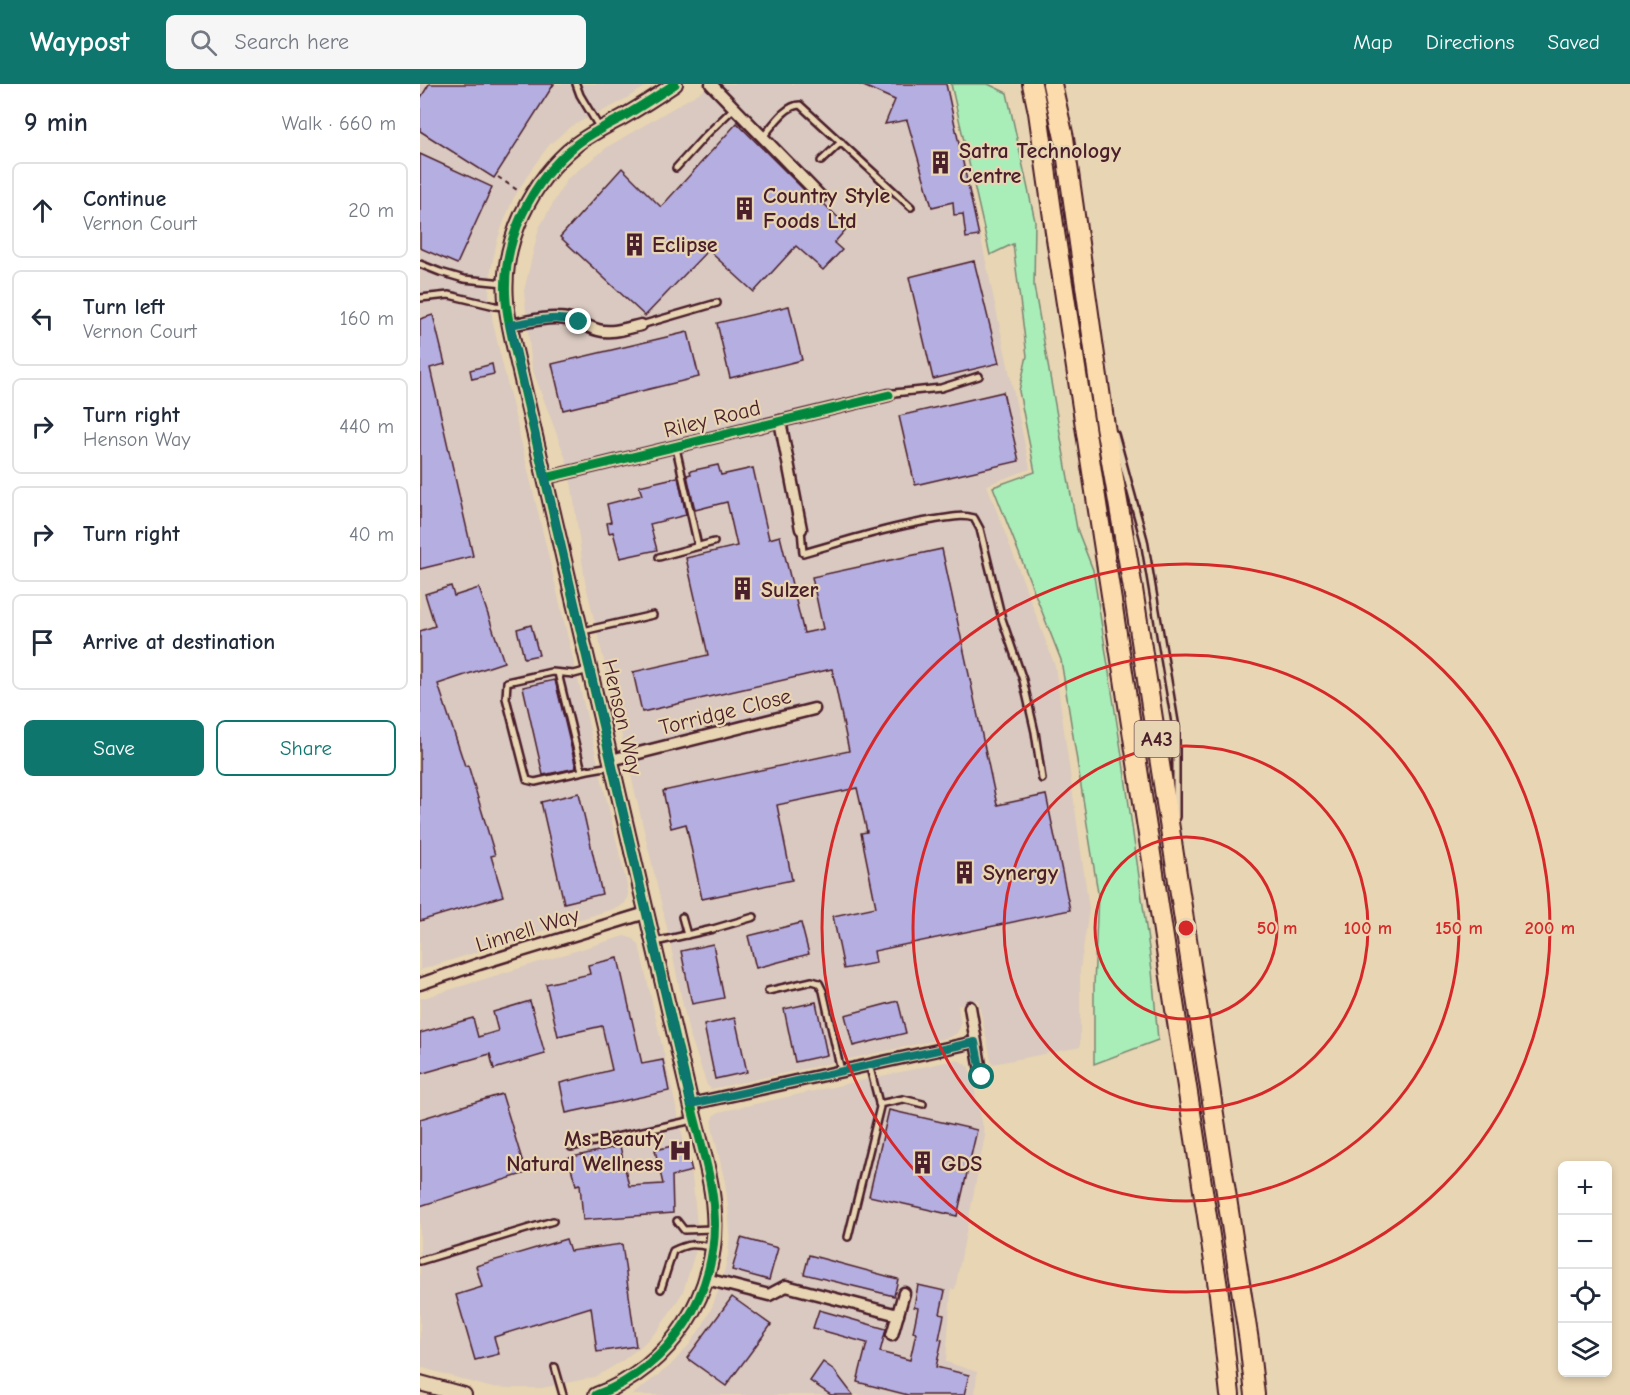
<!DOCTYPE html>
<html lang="en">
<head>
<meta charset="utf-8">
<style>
	body { margin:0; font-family:"Comic Neue",sans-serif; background:#f6f6f7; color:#1f2937 }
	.controls { position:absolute; right:18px; bottom:18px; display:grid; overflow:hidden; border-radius:9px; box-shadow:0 3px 9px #0003 }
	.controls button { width:54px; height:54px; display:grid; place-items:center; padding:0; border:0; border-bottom:2px solid #e0e1e3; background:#fff; color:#1f2937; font:30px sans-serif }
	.stop { position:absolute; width:18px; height:18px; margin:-14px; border:4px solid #0f766e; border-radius:50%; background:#fff }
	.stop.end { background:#0f766e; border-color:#fff; box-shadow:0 2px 6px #0008 }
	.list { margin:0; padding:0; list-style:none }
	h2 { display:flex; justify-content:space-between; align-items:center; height:78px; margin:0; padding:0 24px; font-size:26px }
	h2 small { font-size:20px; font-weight:400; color:#747a83 }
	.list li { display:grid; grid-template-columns:39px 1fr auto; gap:18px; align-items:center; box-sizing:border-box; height:96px; margin:0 12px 12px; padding:0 12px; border:2px solid #e0e1e3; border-radius:9px }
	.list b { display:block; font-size:22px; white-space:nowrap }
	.list p { margin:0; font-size:20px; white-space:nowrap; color:#747a83 }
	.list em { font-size:20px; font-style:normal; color:#747a83 }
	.actions { display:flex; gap:12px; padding:18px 24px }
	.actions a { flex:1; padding:14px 0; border:2px solid #0f766e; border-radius:9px; text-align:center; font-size:21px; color:#0f766e }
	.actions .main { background:#0f766e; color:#fff }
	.icon { flex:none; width:33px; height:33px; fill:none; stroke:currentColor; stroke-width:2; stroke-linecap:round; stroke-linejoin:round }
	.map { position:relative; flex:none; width:1210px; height:1311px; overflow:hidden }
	header { display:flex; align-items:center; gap:36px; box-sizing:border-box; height:84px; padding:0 30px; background:#0f766e; color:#fff }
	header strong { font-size:28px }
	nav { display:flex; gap:33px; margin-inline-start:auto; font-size:21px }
	.search { width:420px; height:54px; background:#f6f6f7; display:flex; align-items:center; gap:15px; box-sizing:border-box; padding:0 21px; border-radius:9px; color:#747a83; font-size:22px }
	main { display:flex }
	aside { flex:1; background:#fff }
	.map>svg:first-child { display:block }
	.built { fill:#d9c9c0 }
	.green { fill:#a9eeb9; stroke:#7a8672; stroke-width:1.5 }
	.building { fill:#b5aee0; stroke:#4a1f2b; stroke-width:1.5 }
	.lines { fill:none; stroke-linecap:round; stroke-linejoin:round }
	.service-casing { stroke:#4a1f2b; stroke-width:10 }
	.minor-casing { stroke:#4a1f2b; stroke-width:15 }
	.tertiary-casing { stroke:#4a1f2b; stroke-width:18 }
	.trunk-casing { stroke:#4a1f2b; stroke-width:22 }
	.path { stroke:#4a1f2b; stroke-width:2; stroke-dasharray:4.5 4.5; stroke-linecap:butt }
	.service { stroke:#e8d5b3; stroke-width:5 }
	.minor { stroke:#e8d5b3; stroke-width:10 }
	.tertiary { stroke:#e8d5b3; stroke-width:14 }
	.trunk { stroke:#fcdcac; stroke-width:18 }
	.cycleway-casing { stroke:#e8d5b3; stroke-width:13 }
	.cycleway { stroke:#00873e; stroke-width:9 }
	.route { stroke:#0f766e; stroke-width:8 }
	.ring { fill:none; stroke:#d62828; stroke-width:3 }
	.labels { text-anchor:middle; stroke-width:4.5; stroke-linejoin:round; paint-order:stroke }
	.shield { fill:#e8d5b3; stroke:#795654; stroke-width:1.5 }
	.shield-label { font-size:21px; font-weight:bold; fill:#4a1f2b }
	.poi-label { font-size:22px; font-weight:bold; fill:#4a1f2b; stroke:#e8d5b3; text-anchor:start }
	.street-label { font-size:22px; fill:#4a1f2b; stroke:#e8d5b3 }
	.centre { fill:#d62828; stroke:#e8d5b3; stroke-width:3 }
	.ring-label { font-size:18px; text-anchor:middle; font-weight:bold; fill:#d62828; stroke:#e8d5b3; stroke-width:4.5; stroke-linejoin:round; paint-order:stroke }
</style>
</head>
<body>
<header>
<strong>Waypost</strong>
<div class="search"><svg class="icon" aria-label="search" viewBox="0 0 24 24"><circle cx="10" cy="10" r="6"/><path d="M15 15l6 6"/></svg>Search here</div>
<nav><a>Map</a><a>Directions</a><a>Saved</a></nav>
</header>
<main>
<aside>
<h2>9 min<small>Walk · 660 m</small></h2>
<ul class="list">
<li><svg class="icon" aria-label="ahead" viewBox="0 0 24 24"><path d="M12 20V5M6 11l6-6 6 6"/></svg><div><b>Continue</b><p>Vernon Court</p></div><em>20 m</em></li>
<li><svg class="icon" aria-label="left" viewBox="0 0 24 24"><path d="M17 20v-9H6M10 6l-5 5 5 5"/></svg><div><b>Turn left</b><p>Vernon Court</p></div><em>160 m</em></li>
<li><svg class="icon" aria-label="right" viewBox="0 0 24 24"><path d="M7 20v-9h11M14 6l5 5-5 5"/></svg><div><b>Turn right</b><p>Henson Way</p></div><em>440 m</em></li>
<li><svg class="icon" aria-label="right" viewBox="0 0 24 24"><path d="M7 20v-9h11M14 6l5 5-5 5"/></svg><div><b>Turn right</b></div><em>40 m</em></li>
<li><svg class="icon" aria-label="arrive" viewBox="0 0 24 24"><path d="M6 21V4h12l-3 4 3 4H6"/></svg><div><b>Arrive at destination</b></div></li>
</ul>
<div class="actions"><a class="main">Save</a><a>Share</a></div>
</aside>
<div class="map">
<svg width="1210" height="1311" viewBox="0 0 1210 1311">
	<rect width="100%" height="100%" fill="#e8d5b3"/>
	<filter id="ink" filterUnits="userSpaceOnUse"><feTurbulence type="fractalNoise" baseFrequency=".0167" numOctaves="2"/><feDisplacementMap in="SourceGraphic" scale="12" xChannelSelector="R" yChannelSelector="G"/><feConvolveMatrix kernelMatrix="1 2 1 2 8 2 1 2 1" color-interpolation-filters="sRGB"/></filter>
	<g filter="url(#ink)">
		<g class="built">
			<polygon points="0,0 230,0 195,21 151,42 129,61 112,84 93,115 84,137 77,157 71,185 69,209 73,240 206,797 208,809 207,815 205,819 199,823 0,886"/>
			<polygon points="294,0 528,0 610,385 567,401 635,582 669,825 660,885 660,963 572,980 558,916 538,921 541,941 537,949 530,953 291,1005 287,1001 268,945 246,839 165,497 152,403 146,375 112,284 104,207 119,144 147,95 189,62"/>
			<polygon points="204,852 214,855 219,861 272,1093 278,1150 275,1169 263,1208 238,1246 220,1263 202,1277 175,1293 122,1304 92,1304 69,1303 0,1283 0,915"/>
			<polygon points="535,976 540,977 549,983 565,1051 535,1205 531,1205 526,1278 557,1288 555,1311 212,1311 250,1282 269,1261 283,1241 293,1221 303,1193 308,1171 310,1148 308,1123 305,1098 292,1043 293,1032 299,1028"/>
		</g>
		<polygon class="green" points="531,0 568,0 587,9 615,137 614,202 657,445 673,486 703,678 732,886 738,956 674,980 674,902 678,809 641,576 573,403 615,388 599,307 607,272 593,160 570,171"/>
		<g class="building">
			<polygon points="9,0 134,0 74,94 0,47 0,15"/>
			<polygon points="439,0 526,0 559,152 546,154 543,130 534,131 533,118 512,123 487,36 465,40 475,16"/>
			<polygon points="317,39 396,118 400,120 404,120 428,143 414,159 422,166 403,186 376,162 334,208 288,166 225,232 140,153 202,84 241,123"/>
			<polygon points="0,70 72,103 37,180 0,164"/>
			<polygon points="554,177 579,279 513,295 489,193"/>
			<polygon points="369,222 382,276 310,294 297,239"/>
			<polygon points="13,231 25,280 10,284 53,472 0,485 0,235"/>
			<polygon points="268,248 279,293 143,326 132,280"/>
			<polygon points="72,280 74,290 52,295 50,286"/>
			<polygon points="583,308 599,377 495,401 479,332"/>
			<polygon points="298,381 301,391 333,384 349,455 360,452 384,549 403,545 392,493 522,465 577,721 626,711 650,826 454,867 456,879 424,885 413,832 456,823 441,749 447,748 437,704 357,721 372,796 282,815 266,740 251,744 243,707 429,667 412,585 222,628 213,588 288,571 266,474 317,462 307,418 275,426 267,391 271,390 270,387"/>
			<polygon points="258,393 266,431 230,440 237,466 200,474 193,448 189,449 187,439 191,438 187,420 222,411 219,402"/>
			<polygon points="31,502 34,512 59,504 84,578 18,600 45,682 48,681 75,771 71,772 83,812 0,837 0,547 15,542 5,510"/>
			<polygon points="111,541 119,571 104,574 97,545"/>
			<polygon points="135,596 156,684 123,691 103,603"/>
			<polygon points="159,709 182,810 144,819 121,718"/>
			<polygon points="381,839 389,870 336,884 328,852"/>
			<polygon points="293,860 304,914 272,920 261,867"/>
			<polygon points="198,874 222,980 243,976 249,1007 146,1029 140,999 192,986 182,942 138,952 126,900 170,890 168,881"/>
			<polygon points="110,917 125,970 74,985 70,970 0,990 0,949 53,934 58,953 78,947 73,928"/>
			<polygon points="478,917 486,949 433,962 425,931"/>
			<polygon points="396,918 407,971 375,978 364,925"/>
			<polygon points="315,934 327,988 295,995 284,941"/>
			<polygon points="82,1010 106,1089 0,1122 0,1035"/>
			<polygon points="469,1026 557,1046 537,1132 449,1112"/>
			<polygon points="265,1059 272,1087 252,1092 253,1129 163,1136 160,1100 156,1101 148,1074 200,1062 209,1102 243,1100 235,1066"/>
			<polygon points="321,1154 358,1164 349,1196 312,1186"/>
			<polygon points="146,1155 150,1167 202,1160 216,1262 177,1268 171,1223 74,1253 79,1270 55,1276 36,1211 62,1203 56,1182"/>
			<polygon points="389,1171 478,1195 474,1212 384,1190"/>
			<polygon points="498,1201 525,1207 520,1230 524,1231 519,1255 522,1256 516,1283 549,1291 544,1311 488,1311 437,1298 447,1259 393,1244 399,1226 466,1245 460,1268 490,1276 496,1249 493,1248 498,1224 494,1223"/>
			<polygon points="312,1213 351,1241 306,1302 267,1274"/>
			<polygon points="403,1278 414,1286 433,1311 411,1311 390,1297"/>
		</g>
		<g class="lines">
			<defs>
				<g id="service">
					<polyline points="156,0 160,11 179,43"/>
					<path d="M 342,54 C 352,43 365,21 380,21 L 491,123"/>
					<polyline points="401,77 421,58"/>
					<polyline points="256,84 285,52 314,24"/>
					<polyline points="0,180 20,188 44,195 84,199"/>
					<polyline points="0,214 29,211 75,222 85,223"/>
					<polyline points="221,241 297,219"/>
					<polyline points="469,311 474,309 521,304 559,292"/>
					<polyline points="695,350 724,456 756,644 756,733"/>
					<polyline points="256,364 278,462"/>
					<path d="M 381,445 L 383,469 C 426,457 469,443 513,436 C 527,434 541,430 554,434 L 560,445 L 582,535 L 603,596 L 615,648 L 622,695"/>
					<polyline points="239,473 294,458"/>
					<polyline points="163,547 233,531"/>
					<polyline points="169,586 154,590 132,588 87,598 86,614 107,696 115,698 168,686 191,682"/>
					<polyline points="138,589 162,687"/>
					<polyline points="262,833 267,851"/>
					<polyline points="235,858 293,845 334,833"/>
					<polyline points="348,907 392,897 399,899 403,907 421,987"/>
					<polyline points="459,1020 483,1015 503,1020"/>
					<polyline points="151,1063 273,1036"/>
					<polyline points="257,1137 264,1146 293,1145"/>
					<polyline points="428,1153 460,1023 449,980"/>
					<polyline points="0,1177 133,1137"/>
					<path d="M 241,1205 L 253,1167 C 268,1159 274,1160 291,1163"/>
					<polyline points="135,1283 143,1311"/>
				</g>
				<g id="minor">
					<polyline points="291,0 401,113"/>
					<path d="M 90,241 C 105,239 121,233 137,234 C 153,234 164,242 178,246 C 192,250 207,244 221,241"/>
					<polyline points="360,337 381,445"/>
					<polyline points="125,394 469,311"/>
					<polyline points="191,676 394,625"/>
					<polyline points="0,900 59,880 226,829"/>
					<polyline points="550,923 562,993"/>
					<polyline points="271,1020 555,958"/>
					<polyline points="286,1195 349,1211 366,1202 478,1231"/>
					<polyline points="472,1251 484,1209"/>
				</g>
				<g id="tertiary">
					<polyline points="0,1299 44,1311"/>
					<path d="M 176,1311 C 251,1284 300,1207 294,1128 C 292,1092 279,1055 271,1020 L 94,262 C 91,247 87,232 86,217 C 81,157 111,97 157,60 C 170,50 186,42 201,34 C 219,24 237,12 255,0"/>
				</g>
				<g id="trunk">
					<polyline points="612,0 618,28 635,148 799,1210 810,1311"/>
					<polyline points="632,0 644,54 685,342 713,505 829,1257 835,1311"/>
				</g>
			</defs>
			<use href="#service" class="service-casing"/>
			<use href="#minor" class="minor-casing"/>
			<use href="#tertiary" class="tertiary-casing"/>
			<use href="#trunk" class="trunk-casing"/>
			<polyline class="path" points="78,93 100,108"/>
			<use href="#service" class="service"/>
			<use href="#minor" class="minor"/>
			<use href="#tertiary" class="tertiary"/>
			<use href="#trunk" class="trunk"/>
			<defs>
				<g id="cycleway">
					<polyline points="125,394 469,311"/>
					<path d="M 176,1311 C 251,1284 300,1207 294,1128 C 292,1092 279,1055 271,1020 L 94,262 C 91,247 87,232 86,217 C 81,157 111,97 157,60 C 170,50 186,42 201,34 C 219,24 237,12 255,0"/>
				</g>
			</defs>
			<use href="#cycleway" class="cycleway-casing"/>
			<use href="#cycleway" class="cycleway"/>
		</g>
	</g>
	<g class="lines" filter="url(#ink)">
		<path class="route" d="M 159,238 C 133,231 115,237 90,241 L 271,1020 L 555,958 L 562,993"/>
	</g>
	<g class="ring">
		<circle cx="766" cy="844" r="91"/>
		<circle cx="766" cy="844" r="182"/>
		<circle cx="766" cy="844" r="273"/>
		<circle cx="766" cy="844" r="364"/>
	</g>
	<defs>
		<symbol id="building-bare" viewBox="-9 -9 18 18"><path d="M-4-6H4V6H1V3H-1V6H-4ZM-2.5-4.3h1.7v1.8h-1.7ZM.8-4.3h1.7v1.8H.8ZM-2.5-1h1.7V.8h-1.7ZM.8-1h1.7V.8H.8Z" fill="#4a1f2b" stroke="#e8d5b3" stroke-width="2.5" paint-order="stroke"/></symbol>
		<symbol id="hospital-bare" viewBox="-9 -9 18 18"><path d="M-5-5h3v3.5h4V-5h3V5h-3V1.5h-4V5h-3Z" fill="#4a1f2b" stroke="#e8d5b3" stroke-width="2.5" paint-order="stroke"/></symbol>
	</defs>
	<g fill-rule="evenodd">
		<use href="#building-bare" x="504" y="62" width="33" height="33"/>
		<use href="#building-bare" x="308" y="108" width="33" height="33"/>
		<use href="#building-bare" x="198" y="144" width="33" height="33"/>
		<use href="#building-bare" x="306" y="488" width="33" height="33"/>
		<use href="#building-bare" x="528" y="772" width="33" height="33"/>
		<use href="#hospital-bare" x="244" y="1050" width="33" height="33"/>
		<use href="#building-bare" x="486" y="1062" width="33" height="33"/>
	</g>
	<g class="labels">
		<rect class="shield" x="714.5" y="637" width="45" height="36" rx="4.5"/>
		<g class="shield-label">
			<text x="737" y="662">A43</text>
		</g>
		<g class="poi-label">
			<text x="539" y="74">Satra Technology<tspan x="539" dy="25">Centre</tspan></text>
			<text x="343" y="119">Country Style<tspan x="343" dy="25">Foods Ltd</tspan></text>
			<text x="232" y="168">Eclipse</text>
			<text x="341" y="513">Sulzer</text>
			<text x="563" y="796">Synergy</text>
			<text x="243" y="1062" text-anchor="end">Ms Beauty<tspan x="243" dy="25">Natural Wellness</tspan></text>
			<text x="521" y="1087">GDS</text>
		</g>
		<g class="street-label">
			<text transform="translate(292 334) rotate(-14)" y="8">Riley Road</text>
			<text transform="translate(305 627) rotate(-14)" y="8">Torridge Close</text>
			<text transform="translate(203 633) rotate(77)" y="8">Henson Way</text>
			<text transform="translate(107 845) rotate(-17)" y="8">Linnell Way</text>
		</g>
	</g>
	<circle cx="766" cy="844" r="9" class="centre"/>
	<g class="ring-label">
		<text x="857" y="850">50 m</text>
		<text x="948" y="850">100 m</text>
		<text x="1039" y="850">150 m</text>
		<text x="1130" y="850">200 m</text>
	</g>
</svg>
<div class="controls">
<button>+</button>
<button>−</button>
<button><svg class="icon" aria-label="locate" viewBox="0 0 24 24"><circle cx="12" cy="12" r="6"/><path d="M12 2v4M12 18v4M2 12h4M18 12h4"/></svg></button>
<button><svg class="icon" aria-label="layers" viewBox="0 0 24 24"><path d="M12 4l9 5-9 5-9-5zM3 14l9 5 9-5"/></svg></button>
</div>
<div class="stop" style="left:562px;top:993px"></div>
<div class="stop end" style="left:159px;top:238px"></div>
</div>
</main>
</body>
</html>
